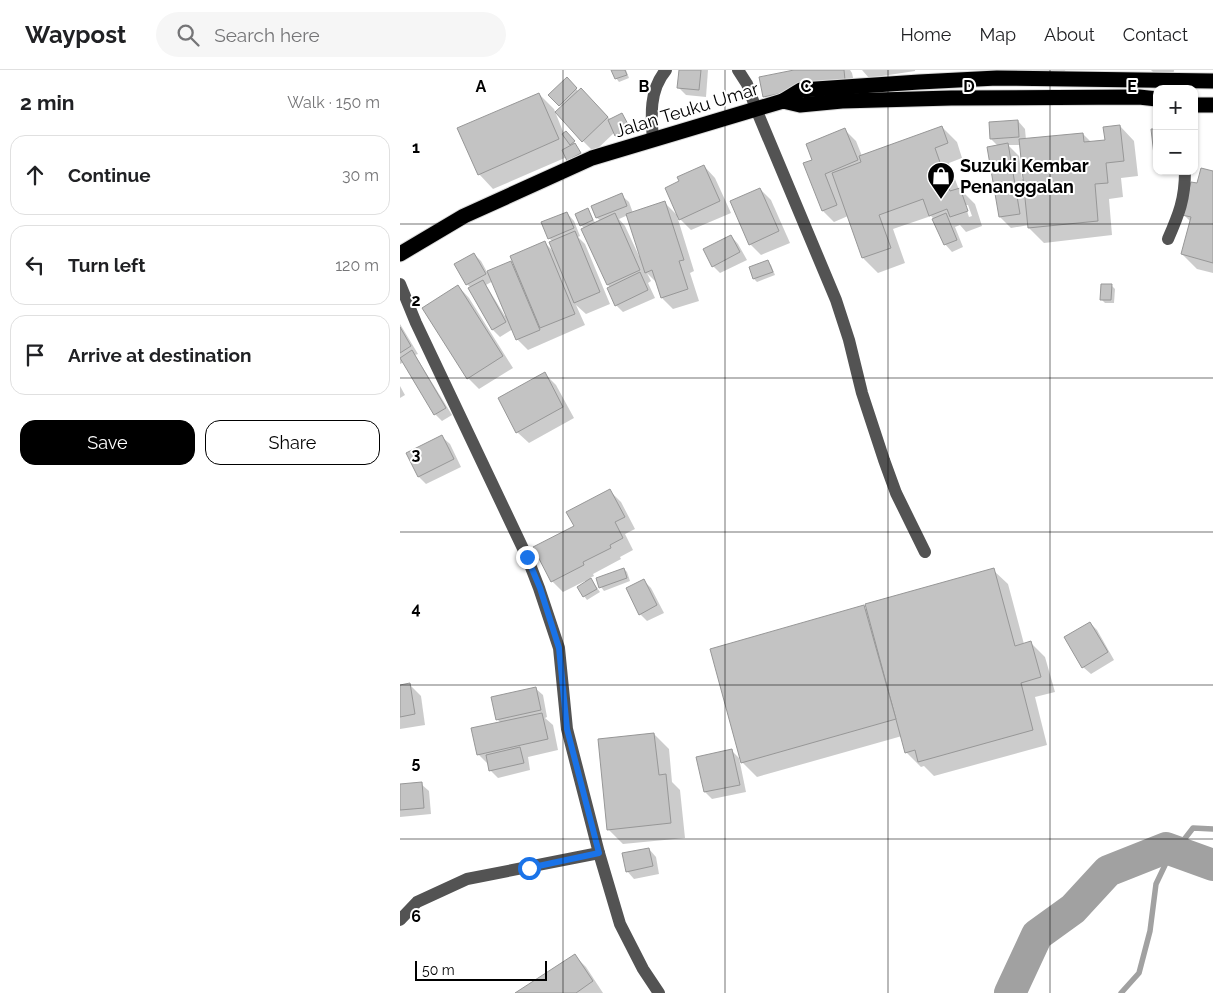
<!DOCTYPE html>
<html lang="en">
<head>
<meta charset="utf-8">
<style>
	body { margin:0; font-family:Raleway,sans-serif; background:#f6f6f6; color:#202124 }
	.controls { position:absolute; right:15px; top:15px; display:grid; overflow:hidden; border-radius:10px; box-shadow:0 1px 4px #0004 }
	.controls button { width:45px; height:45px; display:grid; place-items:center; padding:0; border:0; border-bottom:1px solid #e0e0e0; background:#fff; color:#202124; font:25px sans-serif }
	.scale { position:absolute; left:15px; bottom:12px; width:132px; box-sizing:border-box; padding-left:5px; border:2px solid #000; border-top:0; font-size:14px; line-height:18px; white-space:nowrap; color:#000; -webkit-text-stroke:4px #fff; paint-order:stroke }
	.stop { position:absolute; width:15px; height:15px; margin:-11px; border:4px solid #1a73e8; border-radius:50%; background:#fff }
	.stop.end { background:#1a73e8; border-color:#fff; box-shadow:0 1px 5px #0008 }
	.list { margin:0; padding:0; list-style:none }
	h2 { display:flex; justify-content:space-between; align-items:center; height:65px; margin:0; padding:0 20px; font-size:21px }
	h2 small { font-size:16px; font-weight:400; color:#757577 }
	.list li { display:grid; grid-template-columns:32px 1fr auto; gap:15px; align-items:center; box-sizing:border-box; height:80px; margin:0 10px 10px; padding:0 10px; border:1px solid #e0e0e0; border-radius:15px }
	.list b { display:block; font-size:19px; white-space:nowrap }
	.list em { font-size:16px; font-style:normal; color:#757577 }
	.actions { display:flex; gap:10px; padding:15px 20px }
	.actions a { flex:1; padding:11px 0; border:1px solid #000; border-radius:15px; text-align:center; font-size:18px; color:#000 }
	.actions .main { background:#000; color:#fff }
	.icon { flex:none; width:28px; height:28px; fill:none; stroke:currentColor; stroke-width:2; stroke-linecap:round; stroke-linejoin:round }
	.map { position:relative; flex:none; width:813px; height:923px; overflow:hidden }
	header { display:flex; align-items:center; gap:30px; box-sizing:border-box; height:70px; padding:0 25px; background:#fff; border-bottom:1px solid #e0e0e0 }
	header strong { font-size:24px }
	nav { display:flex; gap:28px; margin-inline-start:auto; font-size:18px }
	.search { width:350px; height:45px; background:#f6f6f6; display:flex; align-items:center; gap:12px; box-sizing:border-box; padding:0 18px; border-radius:28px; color:#757577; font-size:19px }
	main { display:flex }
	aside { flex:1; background:#fff }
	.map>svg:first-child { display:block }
	.shadow { fill:#0003; fill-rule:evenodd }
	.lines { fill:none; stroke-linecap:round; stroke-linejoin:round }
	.stream { stroke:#a1a1a1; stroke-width:5.5 }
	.river { stroke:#a1a1a1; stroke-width:32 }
	.building { fill:#c3c3c3; stroke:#979797 }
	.highway-casing { stroke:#dbdbdb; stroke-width:17 }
	.minor { stroke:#535353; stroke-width:12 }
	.highway { stroke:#000; stroke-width:15 }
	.route { stroke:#1a73e8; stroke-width:6 }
	.grid { fill:none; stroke:#000; stroke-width:1; stroke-opacity:0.55 }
	.labels { text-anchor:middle; stroke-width:4; stroke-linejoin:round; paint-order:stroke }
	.street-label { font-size:18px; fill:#000; stroke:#fff }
	.poi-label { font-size:18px; font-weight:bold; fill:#000; stroke:#fff; text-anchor:start }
	.grid-label { font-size:16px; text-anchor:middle; font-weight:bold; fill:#000; stroke:#fff; stroke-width:4; stroke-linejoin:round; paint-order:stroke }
</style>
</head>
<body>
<header>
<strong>Waypost</strong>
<div class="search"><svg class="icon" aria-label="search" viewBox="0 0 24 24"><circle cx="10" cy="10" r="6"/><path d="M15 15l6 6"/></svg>Search here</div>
<nav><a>Home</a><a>Map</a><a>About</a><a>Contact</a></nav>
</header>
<main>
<aside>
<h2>2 min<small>Walk · 150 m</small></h2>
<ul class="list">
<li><svg class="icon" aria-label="ahead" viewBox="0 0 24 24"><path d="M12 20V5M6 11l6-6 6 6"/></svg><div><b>Continue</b></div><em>30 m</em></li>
<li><svg class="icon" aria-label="left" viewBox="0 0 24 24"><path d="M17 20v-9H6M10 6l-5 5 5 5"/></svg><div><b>Turn left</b></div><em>120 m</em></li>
<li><svg class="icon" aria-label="arrive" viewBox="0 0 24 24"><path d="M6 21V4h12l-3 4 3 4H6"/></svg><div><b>Arrive at destination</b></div></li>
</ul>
<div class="actions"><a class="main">Save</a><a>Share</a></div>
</aside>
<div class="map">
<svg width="813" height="923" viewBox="0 0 813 923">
	<rect width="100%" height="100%" fill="#fff"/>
	<g class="shadow">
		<polygon points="213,0 226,0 229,8 219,12 216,8"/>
		<polygon points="280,0 308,0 306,27 286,25 279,18"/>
		<polygon points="400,0 450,0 452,3 456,21 375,37 364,26"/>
		<polygon points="462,0 515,0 515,1 469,8"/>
		<polygon points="635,0 665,0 667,11 640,4"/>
		<polygon points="751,0 774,0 773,7 757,6"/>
		<polygon points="167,9 179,22 192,31 211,50 222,45 233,62 219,68 215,62 194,82 183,71 162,37 150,25"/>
		<polygon points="139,24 154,39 164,64 170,66 183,87 172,93 167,87 93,119 79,104"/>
		<path d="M 618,51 L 625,59 L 626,70 L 683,64 L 691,72 L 706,71 L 720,56 L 734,71 L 738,106 L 721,108 L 723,127 L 709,129 L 712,165 L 644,173 L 629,158 L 629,155 L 611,158 L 600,147 L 598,76 L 591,69 ZM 608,75 L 621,75 L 625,109 L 622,109 L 619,86 Z"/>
		<path d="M 542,57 L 557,72 L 562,88 L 549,93 L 559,120 L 560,119 L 575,134 L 582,156 L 566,162 L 560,155 L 555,157 L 563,177 L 552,182 L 545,174 L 534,149 L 531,146 L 493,159 L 505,193 L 478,203 L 463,188 L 448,146 L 434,152 L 423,141 L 404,94 L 413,90 L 444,59 L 456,71 L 462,86 ZM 565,135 L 568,135 L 572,146 L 569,147 Z"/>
		<path d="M 304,96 L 315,108 L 331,143 L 291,160 L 277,146 L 294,201 L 290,203 L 299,231 L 273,239 L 262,228 L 257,213 L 247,203 L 251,211 L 248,213 L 255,228 L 223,242 L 216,235 L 211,218 L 208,215 L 185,159 L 181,155 L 187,139 L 196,154 L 201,151 L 197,148 L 193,136 L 221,125 L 229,132 L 233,143 L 265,133 L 278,146 L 281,112 ZM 228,145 L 241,186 L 239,186 L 225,156 L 219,149 Z"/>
		<polygon points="813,102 813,203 797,199 782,184 791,152 784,145 798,115"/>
		<polygon points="360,119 371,130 390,173 361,185 350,174"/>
		<path d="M 167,143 L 174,151 L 180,166 L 178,167 L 185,174 L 210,234 L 186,244 L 176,235 L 185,255 L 128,280 L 117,269 L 113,259 L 100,267 L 93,260 L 71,218 L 67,214 L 74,184 L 81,191 L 87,202 L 110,192 L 116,198 L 145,173 L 154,182 L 153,172 L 149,168 ZM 93,211 L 107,245 L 105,246 L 86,215 Z"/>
		<polygon points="331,166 338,174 347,190 320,203 313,196"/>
		<polygon points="368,192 371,195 375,205 357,212 354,209"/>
		<polygon points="711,215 715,219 714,233 705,233 701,229"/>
		<polygon points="58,216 69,228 113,298 79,319 68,308"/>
		<polygon points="0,254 18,284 15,285 52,345 42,351 35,344 4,292 0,294"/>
		<polygon points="145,304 156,315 174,348 129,373 117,362"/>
		<polygon points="0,316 5,325 0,328"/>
		<polygon points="42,367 50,374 61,397 26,414 19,407 8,384"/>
		<polygon points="210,421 221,432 235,459 225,464 233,480 220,487 221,489 193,504 194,506 190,508 200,522 187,530 184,526 185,511 163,522 152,511 176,457"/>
		<polygon points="224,499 227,502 230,511 204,521 201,517"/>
		<polygon points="593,500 608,514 624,574 631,573 645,587 655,622 635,627 647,675 534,706 524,696 521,697 506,682 502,666 357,707 342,692 464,537 468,541"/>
		<polygon points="244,511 251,518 264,543 247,551 240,544"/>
		<polygon points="690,553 697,560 714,590 691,604 683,597"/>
		<polygon points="10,615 21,626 25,655 0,659 0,616"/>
		<polygon points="135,618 143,625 147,647 145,648 153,655 158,680 128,687 130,700 98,708 90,700 89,695 78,684 101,653 97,649"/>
		<polygon points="254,664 269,679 272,712 280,720 285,768 223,774 209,760"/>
		<polygon points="332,681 339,688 346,722 312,729 305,722 298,688"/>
		<polygon points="21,714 29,721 31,744 0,747 0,716"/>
		<polygon points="249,779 256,787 259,804 234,809 227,801"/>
		<polygon points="175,886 186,897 203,923 118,923"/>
	</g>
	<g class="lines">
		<polyline class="stream" points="721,923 739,903 750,861 756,814 766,793 793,758 813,759"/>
		<polyline class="river" points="610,923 637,865 673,839 708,801 766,778 813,795"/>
	</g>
	<g class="building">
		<polygon points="211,0 225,0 227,5 215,9"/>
		<polygon points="279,0 301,0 299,20 277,18"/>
		<polygon points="394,0 444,0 445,10 363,27 359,7"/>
		<polygon points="167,7 177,18 159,36 148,25"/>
		<polygon points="181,18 208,47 182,72 155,42"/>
		<polygon points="139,23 159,69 78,105 57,58"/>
		<polygon points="222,43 230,58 215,66 208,50"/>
		<polygon points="618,50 619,67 590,69 589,52"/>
		<polygon points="720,55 724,91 706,93 708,113 695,114 698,151 628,158 619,69 683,63 684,72 705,70 703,57"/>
		<polygon points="542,56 548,73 535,78 550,121 560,118 568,141 550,147 547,139 529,146 523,129 479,145 491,178 462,188 432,103 461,92 459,86"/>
		<polygon points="445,58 458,90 425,104 437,135 422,141 403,93 412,90 406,74"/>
		<polygon points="751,59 757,59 757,84 754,85"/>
		<polygon points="166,61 175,71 170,75 162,64"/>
		<polygon points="175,73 181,83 167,91 162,80"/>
		<polygon points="608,73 620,144 599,147 587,77"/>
		<polygon points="304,95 320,131 279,150 265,118 279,111 277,107"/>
		<polygon points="801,98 813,101 813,193 781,184 791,147 782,145 791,112 797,113"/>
		<polygon points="360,118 379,161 349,175 330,131"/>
		<polygon points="222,123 227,136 196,148 191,136"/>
		<polygon points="265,131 284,190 279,191 288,219 261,228 252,200 245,203 226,144"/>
		<polygon points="188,138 193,150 180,156 175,144"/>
		<polygon points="167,142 174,158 148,169 141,152"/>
		<polygon points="215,143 240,200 207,215 181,159"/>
		<polygon points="546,143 557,170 544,175 532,149"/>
		<polygon points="175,161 200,222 174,233 149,172"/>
		<polygon points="331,165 340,182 312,197 303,179"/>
		<polygon points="145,171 175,244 140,258 110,186"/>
		<polygon points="74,183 86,204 66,215 54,194"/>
		<polygon points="368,190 373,202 353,209 349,197"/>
		<polygon points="111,191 140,260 116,270 87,201"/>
		<polygon points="240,202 248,220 215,236 207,218"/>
		<polygon points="83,210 106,252 92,260 68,218"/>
		<polygon points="701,214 712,214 711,230 700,230"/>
		<polygon points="58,215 103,286 67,309 22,238"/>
		<polygon points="0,257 11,276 0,283"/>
		<polygon points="12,280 46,338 34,345 0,288"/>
		<polygon points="145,302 163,337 116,363 98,328"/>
		<polygon points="42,365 54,389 18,407 6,383"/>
		<polygon points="210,419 225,447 215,452 223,468 210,475 211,478 183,492 184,495 151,512 133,477 174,456 166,442"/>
		<polygon points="224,498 227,508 199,518 196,508"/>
		<polygon points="594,498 615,576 631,571 641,607 621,613 633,660 518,692 515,680 505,683 465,534"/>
		<polygon points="191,508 197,519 183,527 177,517"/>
		<polygon points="244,509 257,535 239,545 226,518"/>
		<polygon points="464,535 496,649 341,693 310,579"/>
		<polygon points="690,552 708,582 682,598 664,567"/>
		<polygon points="10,613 15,644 0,647 0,615"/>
		<polygon points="136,617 141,640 96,650 91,627"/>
		<polygon points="142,643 148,669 77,685 71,658"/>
		<polygon points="254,663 259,705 266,704 271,753 207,760 198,669"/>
		<polygon points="120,677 124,693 89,701 86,685"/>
		<polygon points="332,679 340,715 304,722 296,687"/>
		<polygon points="22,712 24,738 0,740 0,714"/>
		<polygon points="249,778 253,796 226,802 222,783"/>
		<polygon points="175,884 193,911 176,923 115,923"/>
	</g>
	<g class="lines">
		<defs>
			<g id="highway">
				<polyline points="383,31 401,20 519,12 597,8 813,11"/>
				<polyline points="794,35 813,35"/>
				<polyline points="0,184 64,146 192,88 383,31 400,35 442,31 551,28 739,27 757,29"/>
			</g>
		</defs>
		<use href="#highway" class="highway-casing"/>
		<g class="minor">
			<polyline points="338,0 347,14 356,39 436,230 449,270 462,323 484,390 496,423 525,482"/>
			<path d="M 253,70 C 251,46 249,20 266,0"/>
			<path d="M 768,169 C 779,144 785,129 785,101"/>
			<polyline points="0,214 16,253 127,487 139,518 159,578 167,659 199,783 220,854 243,899 259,923"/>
			<polyline points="0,850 17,832 67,809 199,783"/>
		</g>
		<use href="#highway" class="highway"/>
	</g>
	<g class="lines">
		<polyline class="route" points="127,487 140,518 159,578 167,659 199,783 129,798"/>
	</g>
	<path class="grid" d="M 163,0 L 163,923M 325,0 L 325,923M 488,0 L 488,923M 650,0 L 650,923M 0,154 L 813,154M 0,308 L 813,308M 0,462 L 813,462M 0,615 L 813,615M 0,769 L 813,769"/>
	<defs>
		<symbol id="shop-pin" viewBox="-11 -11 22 30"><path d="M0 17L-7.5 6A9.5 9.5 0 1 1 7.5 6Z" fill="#000" stroke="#fff"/><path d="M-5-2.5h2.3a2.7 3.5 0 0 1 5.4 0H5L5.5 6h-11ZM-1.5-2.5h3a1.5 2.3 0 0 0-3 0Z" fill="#fff"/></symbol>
	</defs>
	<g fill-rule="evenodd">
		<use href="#shop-pin" x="525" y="90" width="32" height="43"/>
	</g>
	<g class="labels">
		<g class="street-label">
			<text transform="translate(287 40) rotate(-17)" y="6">Jalan Teuku Umar</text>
		</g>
		<g class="poi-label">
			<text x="560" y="102">Suzuki Kembar<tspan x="560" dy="21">Penanggalan</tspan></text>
		</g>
	</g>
	<g class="grid-label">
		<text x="81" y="22">A</text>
		<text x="244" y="22">B</text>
		<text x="406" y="22">C</text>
		<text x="569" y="22">D</text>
		<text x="732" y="22">E</text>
		<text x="16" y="83">1</text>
		<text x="16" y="236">2</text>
		<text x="16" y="390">3</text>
		<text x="16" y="544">4</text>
		<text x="16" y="698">5</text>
		<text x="16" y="852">6</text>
	</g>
</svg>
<div class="controls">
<button>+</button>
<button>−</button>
</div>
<div class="scale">50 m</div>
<div class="stop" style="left:129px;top:798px"></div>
<div class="stop end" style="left:127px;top:487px"></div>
</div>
</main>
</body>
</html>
